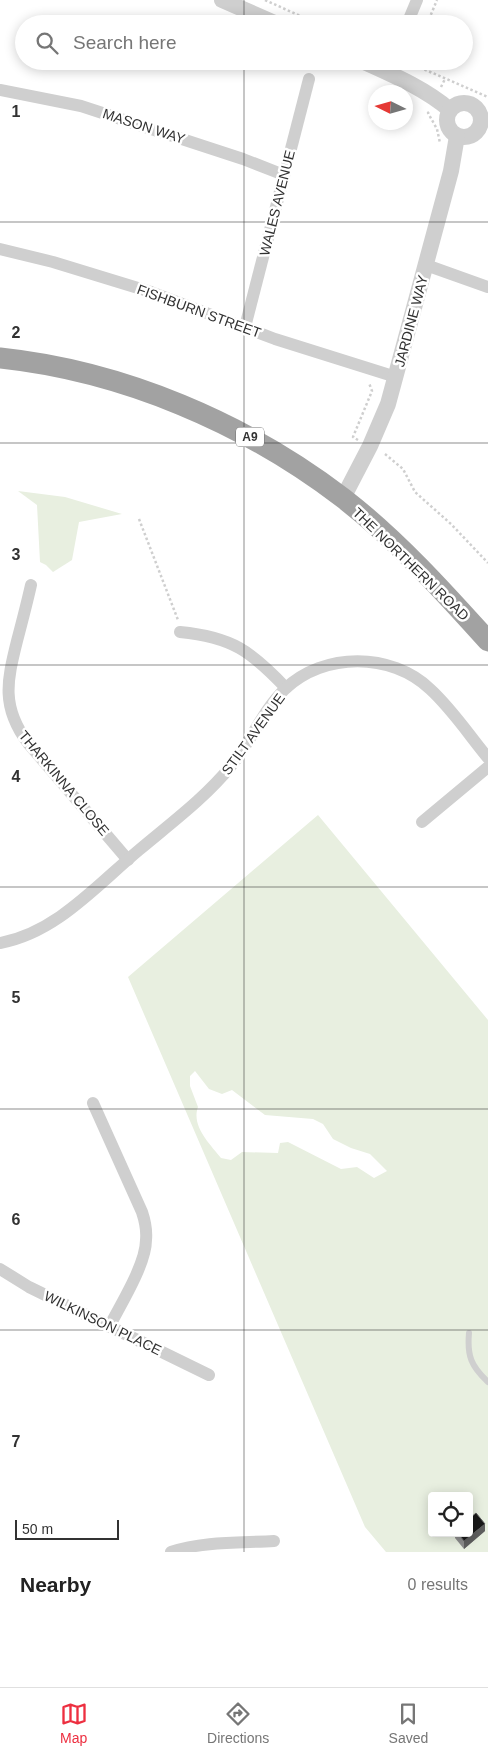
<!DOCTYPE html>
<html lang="en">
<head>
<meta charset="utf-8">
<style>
	body { margin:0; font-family:Arial,sans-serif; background:#f6f6f6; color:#222 }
	.controls { position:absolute; right:15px; bottom:15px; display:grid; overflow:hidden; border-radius:5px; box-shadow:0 2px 12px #0003 }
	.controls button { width:45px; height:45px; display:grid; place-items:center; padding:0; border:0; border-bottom:1px solid #e0e0e0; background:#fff; color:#222; font:25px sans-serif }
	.compass { position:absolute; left:368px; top:85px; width:45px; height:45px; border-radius:50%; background:#fff; box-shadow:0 2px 12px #0003; rotate:275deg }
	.scale { position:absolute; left:15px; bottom:12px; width:104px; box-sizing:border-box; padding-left:5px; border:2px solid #323232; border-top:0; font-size:14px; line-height:18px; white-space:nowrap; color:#323232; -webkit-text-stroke:4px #fff; paint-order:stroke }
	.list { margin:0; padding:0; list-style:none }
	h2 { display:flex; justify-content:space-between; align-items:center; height:65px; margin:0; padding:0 20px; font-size:21px }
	h2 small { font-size:16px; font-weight:400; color:#767676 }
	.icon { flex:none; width:28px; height:28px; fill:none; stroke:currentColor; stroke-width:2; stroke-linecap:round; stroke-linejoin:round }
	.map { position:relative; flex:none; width:488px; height:1552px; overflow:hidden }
	.search { position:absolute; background:#fff; box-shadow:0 2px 12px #0003; left:15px; right:15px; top:15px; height:55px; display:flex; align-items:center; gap:12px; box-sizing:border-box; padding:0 18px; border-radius:28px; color:#767676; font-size:19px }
	.sheet { height:135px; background:#fff }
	nav { display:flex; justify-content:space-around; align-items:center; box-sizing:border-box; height:70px; border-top:1px solid #e0e0e0; background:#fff; font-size:14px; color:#767676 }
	nav a { display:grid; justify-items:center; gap:2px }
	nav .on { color:#ed2f40 }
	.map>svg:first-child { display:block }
	.green { fill:#e8efe0; fill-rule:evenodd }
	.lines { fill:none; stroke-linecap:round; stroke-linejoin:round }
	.path { stroke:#cfcfcf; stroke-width:2.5; stroke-dasharray:2.5 2.5; stroke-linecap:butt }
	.service { stroke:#cfcfcf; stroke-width:6 }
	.minor { stroke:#cfcfcf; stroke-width:12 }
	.tertiary { stroke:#cfcfcf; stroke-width:16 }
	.trunk { stroke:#a2a2a2; stroke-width:21 }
	.wall { fill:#8c8c8c }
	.shaded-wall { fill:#5e5e5e }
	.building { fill:#191919; stroke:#5e5e5e }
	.grid { fill:none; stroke:#323232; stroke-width:1; stroke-opacity:0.55 }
	.labels { text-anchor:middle; stroke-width:5; stroke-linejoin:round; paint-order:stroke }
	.shield { fill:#fff; stroke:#707070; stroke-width:1 }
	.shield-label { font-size:12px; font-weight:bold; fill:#323232 }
	.street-label { font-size:14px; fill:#323232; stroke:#fff }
	.grid-label { font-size:16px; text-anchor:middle; font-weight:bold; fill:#323232; stroke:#fff; stroke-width:5; stroke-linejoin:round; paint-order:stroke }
</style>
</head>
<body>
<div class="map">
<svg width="488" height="1552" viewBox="0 0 488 1552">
	<rect width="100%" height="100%" fill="#fff"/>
	<g class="green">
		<polygon points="18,491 65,497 122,514 79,522 72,560 53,572 46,565 40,562 37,505"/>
		<path d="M 318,815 L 488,1020 L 488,1552 L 386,1552 L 365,1527 L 128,977 ZM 195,1071 L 209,1089 L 222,1094 L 232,1090 L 265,1115 L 313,1119 L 323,1124 L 333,1139 L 351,1148 L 370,1154 L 387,1171 L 374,1178 L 357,1167 L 341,1169 L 288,1142 L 280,1143 L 278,1153 L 242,1152 L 231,1160 L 221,1158 C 210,1144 191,1126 198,1107 L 190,1086 L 190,1076 ZM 432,1496 L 469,1496 L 469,1533 L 432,1533 Z"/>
	</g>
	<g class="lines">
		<g class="path">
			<polyline points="265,0 318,24"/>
			<polyline points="427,24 437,0"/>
			<polyline points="413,61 416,66 421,68 488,97"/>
			<polyline points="441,87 445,79"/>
			<polyline points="429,112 428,113 437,129 440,143"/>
			<polyline points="358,440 353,437 372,391 369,383"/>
			<polyline points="385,454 403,469 415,492 451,524 488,563"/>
			<polyline points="139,519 178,620"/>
		</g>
		<path class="service" d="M 469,1333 C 467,1356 471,1366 488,1382"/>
		<g class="minor">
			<polyline points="407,24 417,0"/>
			<polyline points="0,90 81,106 243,159 284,175"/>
			<polyline points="0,249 53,262 151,292 275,339 396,377"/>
			<polyline points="426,265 488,287"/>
			<polyline points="245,327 309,79"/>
			<path d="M 31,585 C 27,603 22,622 17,641 C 7,681 1,707 28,743 L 128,860"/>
			<path d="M 180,632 C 232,637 251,651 286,688"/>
			<polyline points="422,822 488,767"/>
			<path d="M 0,943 C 56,933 97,885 139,850 C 171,823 205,798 231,766 C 251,742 262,711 285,689 C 324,652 391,652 430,689 C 452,709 469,735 488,758"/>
			<path d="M 93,1103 L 142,1212 C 145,1221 147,1230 146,1240 C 146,1264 121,1304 109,1327"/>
			<polyline points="0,1269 29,1287 209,1375"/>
			<path d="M 171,1552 C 203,1541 241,1543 274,1541"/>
		</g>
		<g class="tertiary">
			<polyline points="222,0 277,24"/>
			<path d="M 362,61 C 393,75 424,88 450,110"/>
			<circle cx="464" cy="120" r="17"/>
			<polyline points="343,498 370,446 388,404 451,171 457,136"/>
		</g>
		<path class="trunk" d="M 0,358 C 123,371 245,423 343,498 C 396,539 443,591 488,641"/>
	</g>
	<polygon class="wall" points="485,1531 464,1549 455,1538 455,1533 469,1533"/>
	<polygon class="shaded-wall" points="485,1524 485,1531 464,1549 464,1541"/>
	<polygon class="building" points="476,1513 485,1524 464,1541 458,1533 469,1533 469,1519"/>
	<path class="grid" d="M 244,0 L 244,24M 244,61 L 244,1552M 0,222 L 488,222M 0,443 L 488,443M 0,665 L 488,665M 0,887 L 488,887M 0,1109 L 488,1109M 0,1330 L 488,1330"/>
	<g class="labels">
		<rect class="shield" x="236" y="427.5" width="28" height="19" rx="4"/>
		<g class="shield-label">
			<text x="250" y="441">A9</text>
		</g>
		<g class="street-label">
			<text transform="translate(144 126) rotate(18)" y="5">MASON WAY</text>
			<text transform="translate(277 203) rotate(-76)" y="5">WALES AVENUE</text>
			<text transform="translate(199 311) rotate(20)" y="5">FISHBURN STREET</text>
			<text transform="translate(411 321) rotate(-75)" y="5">JARDINE WAY</text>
			<text transform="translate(411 564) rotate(44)" y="5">THE NORTHERN ROAD</text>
			<text transform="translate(253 734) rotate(-54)" y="5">STILT AVENUE</text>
			<text transform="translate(64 783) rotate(50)" y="5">THARKINNA CLOSE</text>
			<text transform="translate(103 1323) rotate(26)" y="5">WILKINSON PLACE</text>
		</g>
	</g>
	<g class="grid-label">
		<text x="16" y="117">1</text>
		<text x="16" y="338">2</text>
		<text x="16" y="560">3</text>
		<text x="16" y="782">4</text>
		<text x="16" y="1003">5</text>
		<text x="16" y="1225">6</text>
		<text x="16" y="1447">7</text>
	</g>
</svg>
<div class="controls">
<button><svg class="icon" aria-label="locate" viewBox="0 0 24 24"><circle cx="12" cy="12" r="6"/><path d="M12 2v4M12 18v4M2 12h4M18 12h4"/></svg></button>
</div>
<svg class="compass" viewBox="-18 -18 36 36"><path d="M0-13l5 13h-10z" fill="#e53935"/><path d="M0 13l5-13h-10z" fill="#767676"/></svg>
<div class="scale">50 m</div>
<div class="search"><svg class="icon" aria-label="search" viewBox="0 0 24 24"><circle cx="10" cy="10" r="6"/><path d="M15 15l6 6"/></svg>Search here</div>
</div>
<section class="sheet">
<h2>Nearby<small>0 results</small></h2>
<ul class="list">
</ul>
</section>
<nav>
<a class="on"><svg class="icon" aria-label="map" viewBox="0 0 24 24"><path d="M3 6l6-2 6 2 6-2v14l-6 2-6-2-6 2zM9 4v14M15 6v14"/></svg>Map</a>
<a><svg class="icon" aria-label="directions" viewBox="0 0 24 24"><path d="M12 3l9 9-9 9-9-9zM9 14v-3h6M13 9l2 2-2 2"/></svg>Directions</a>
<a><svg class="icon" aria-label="saved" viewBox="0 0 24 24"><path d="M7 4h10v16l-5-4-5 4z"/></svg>Saved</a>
</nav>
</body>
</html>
